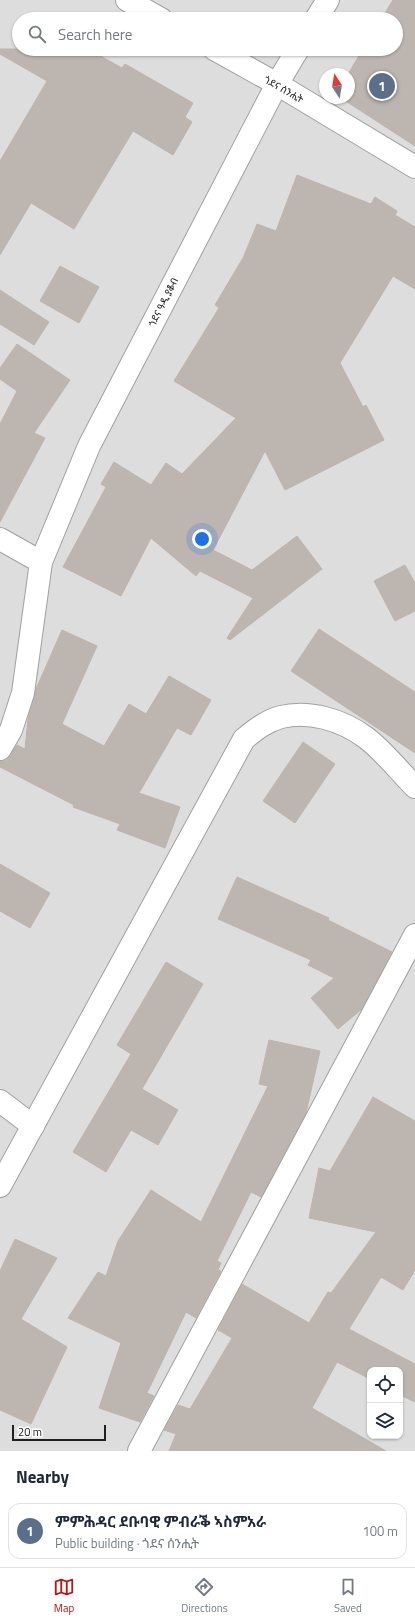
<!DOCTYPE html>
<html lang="en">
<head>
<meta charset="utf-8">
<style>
	body { margin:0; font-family:"Titillium Web","Noto Sans Ethiopic",sans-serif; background:#f6f6f7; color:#1f2937 }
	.controls { position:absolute; right:12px; bottom:12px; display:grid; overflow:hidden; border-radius:8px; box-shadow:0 1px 3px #0004 }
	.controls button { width:36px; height:36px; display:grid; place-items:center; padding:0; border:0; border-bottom:1px solid #e0e1e3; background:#fff; color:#1f2937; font:20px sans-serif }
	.compass { position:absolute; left:319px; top:68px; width:36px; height:36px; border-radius:50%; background:#fff; box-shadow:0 1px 3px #0004; rotate:348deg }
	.scale { position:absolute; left:12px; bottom:10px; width:94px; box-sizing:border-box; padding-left:4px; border:2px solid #202020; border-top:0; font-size:11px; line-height:14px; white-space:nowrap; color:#202020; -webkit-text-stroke:3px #fff; paint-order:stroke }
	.you { position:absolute; left:202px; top:539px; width:14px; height:14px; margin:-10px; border:3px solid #fff; border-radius:50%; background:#1a73e8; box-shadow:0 0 0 6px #1a73e833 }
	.badge { display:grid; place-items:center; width:26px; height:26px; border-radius:50%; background:#bd1314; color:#fff; font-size:13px; font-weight:700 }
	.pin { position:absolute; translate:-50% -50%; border:2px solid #fff; box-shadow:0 1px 4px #0006 }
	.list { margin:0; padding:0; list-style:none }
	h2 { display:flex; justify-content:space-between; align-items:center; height:52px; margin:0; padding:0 16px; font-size:17px }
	h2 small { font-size:13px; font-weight:400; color:#747a83 }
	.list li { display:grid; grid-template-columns:26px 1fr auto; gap:12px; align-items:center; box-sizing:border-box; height:56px; margin:0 8px 8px; padding:0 8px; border:1px solid #e0e1e3; border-radius:12px }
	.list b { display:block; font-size:15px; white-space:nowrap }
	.list p { margin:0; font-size:13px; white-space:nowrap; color:#747a83 }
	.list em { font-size:13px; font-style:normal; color:#747a83 }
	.icon { flex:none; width:22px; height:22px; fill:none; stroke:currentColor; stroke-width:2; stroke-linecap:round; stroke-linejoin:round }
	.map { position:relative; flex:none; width:415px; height:1451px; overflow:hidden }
	.search { position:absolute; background:#fff; box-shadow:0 1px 3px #0004; left:12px; right:12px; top:12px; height:44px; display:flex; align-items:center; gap:10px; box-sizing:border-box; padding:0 14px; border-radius:22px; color:#747a83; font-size:15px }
	.sheet { height:116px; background:#fff }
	nav { display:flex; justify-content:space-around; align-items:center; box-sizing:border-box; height:56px; border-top:1px solid #e0e1e3; background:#fff; font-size:11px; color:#747a83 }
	nav a { display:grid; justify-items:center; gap:2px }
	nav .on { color:#bd1314 }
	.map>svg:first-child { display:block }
	.residential { fill:#dedddd; fill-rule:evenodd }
	.building { fill:#bdb6b0; stroke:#c0b4ab }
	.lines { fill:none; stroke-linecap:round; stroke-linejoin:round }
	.street-casing { stroke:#a1a1a1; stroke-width:24 }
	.street { stroke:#fff; stroke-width:22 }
	.labels { text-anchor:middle; stroke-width:3; stroke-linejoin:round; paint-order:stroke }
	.street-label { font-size:10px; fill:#202020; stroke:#fff }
</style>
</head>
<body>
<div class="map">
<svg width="415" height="1451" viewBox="0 0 415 1451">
	<rect width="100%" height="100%" fill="#efede7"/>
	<path class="residential" d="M 0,0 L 415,0 L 415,1451 L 0,1451 ZM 19,19 L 396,19 L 396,49 L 19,49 ZM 325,74 L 349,74 L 349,98 L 325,98 ZM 370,1370 L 400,1370 L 400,1436 L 370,1436 Z"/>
	<g class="building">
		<polygon points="393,0 415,0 415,146 341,98 349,98 348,74 363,49 396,49 396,19 381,19"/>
		<polygon points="0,49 88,49 122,68 125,64 193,103 185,117 192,122 173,155 133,131 74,229 31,203 0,255 0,161 47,81 0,54"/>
		<polygon points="297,175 371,204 375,197 397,211 395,215 415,227 415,289 393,276 340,363 363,407 366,405 384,440 285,490 265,451 213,550 252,570 297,536 322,569 230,640 227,638 253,598 200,571 196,576 151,538 121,596 63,567 106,487 101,484 114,462 151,485 166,463 182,474 236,418 174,381 219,308 215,305 243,258 257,224 276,231"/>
		<polygon points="60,266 99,287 79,323 40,301"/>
		<polygon points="0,290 49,322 34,345 0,324"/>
		<polygon points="17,344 70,380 34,433 45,438 0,522 0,424 17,391 0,379 0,368"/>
		<polygon points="405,565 415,583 415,611 395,621 374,581"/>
		<polygon points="319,629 415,692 415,753 291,671"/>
		<polygon points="62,630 97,646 62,724 104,746 129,704 146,714 169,676 211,700 191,735 177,728 139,793 180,807 165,848 117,830 120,824 73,807 74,805 0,767 0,761 7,760 17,745 25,749 28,719 36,689"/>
		<polygon points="303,742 335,764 295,823 263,801"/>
		<polygon points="0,864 50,893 30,928 0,911"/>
		<polygon points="237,877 329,918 328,920 392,952 362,1009 338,1029 311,998 334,978 308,965 311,960 218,919"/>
		<polygon points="166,962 203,984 142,1089 178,1110 158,1145 131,1130 106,1172 73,1152 131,1054 117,1045"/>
		<polygon points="269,1040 320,1051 306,1113 261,1197 251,1192 217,1261 221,1263 218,1270 221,1271 196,1318 186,1312 147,1393 154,1396 140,1422 99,1408 121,1343 68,1318 98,1272 106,1276 118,1241 151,1190 201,1222 268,1086 259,1084"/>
		<polygon points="373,1097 415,1121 415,1270 403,1290 381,1277 349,1329 415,1364 415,1402 400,1395 400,1370 370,1370 370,1379 337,1362 312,1408 386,1451 169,1451 176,1434 164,1430 178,1405 190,1409 232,1338 218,1330 242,1284 309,1323 328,1292 331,1293 376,1232 309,1218 319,1168 330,1171"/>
		<polygon points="15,1239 57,1258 21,1319 67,1347 31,1424 0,1410 0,1271"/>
	</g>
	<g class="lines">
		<defs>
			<g id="street">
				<polyline points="127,0 161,19"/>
				<polyline points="316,19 328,0"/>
				<polyline points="214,49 277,84 415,167"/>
				<polyline points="0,539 41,562"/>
				<polyline points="0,749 11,730 23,693 41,562 89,446 277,84 298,49"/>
				<polyline points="0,1101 33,1126"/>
				<path d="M 0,1186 L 244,739 C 255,730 266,721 281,717 C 309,710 342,720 365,737 C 383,750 399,771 415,787"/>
				<polyline points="139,1451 415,935"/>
			</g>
		</defs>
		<use href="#street" class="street-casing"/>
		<use href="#street" class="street"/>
	</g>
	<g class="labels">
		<g class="street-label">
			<text transform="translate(284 89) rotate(30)" y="4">ጎደና ሰንሒት</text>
			<text transform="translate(163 302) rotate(-63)" y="4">ጎደና ዓዲ ያቆብ</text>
		</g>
	</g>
</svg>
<div class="controls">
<button><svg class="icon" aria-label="locate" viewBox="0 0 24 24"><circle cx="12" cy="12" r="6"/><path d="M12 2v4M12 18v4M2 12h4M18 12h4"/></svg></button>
<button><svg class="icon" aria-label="layers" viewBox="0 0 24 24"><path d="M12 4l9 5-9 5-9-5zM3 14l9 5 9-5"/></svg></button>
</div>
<svg class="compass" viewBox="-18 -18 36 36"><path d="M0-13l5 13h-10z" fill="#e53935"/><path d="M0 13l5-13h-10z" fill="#747a83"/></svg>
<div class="scale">20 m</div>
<div class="you"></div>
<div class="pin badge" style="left:382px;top:86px;background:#5c6f8a">1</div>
<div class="search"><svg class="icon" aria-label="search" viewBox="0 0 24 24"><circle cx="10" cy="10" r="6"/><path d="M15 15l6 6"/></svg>Search here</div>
</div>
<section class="sheet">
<h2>Nearby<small></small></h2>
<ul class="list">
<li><span class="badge" style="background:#5c6f8a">1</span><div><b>ምምሕዳር ደቡባዊ ምብራቕ ኣስምአራ</b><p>Public building · ጎደና ሰንሒት</p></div><em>100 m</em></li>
</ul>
</section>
<nav>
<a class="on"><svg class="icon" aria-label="map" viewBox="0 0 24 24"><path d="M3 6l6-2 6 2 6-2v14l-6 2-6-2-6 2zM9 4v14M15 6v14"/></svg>Map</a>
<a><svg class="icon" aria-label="directions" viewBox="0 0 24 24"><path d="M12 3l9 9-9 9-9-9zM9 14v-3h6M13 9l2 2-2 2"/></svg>Directions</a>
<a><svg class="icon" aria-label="saved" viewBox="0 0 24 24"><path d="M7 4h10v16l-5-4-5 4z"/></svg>Saved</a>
</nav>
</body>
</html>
